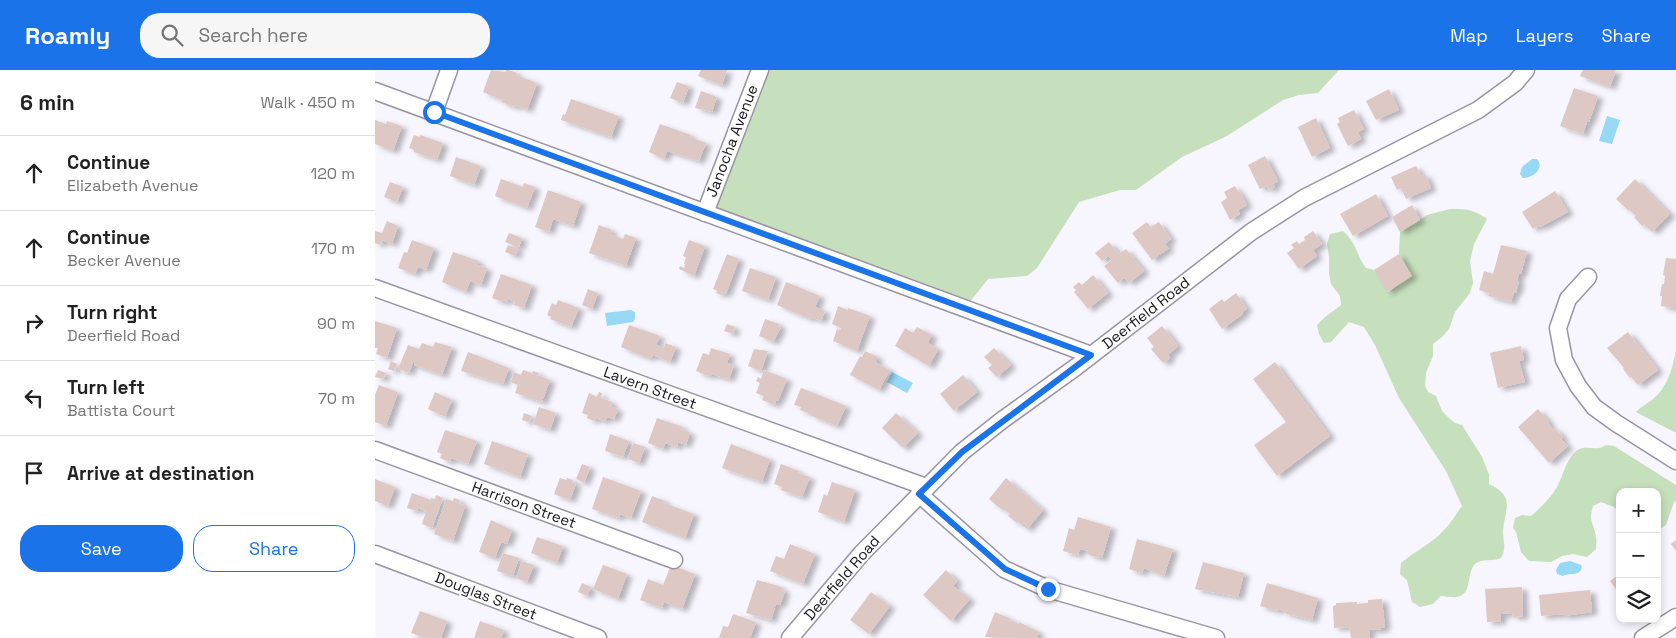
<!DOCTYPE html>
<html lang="en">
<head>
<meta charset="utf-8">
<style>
	body { margin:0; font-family:"Space Grotesk",sans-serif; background:#f6f6f6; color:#222 }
	.controls { position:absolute; right:15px; bottom:15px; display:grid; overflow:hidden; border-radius:10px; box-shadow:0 2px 8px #0003 }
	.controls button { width:45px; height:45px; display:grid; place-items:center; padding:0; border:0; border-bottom:1px solid #e0e0e0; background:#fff; color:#222; font:25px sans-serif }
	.stop { position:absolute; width:15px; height:15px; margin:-11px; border:4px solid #1a73e8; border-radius:50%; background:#fff }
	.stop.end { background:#1a73e8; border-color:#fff; box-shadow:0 1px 5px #0008 }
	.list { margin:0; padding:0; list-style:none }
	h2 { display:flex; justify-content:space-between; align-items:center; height:65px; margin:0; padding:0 20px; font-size:21px }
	h2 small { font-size:16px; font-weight:400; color:#767676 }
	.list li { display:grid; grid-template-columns:32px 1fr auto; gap:15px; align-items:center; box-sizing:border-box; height:75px; padding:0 20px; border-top:1px solid #e0e0e0 }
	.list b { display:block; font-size:19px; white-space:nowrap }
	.list p { margin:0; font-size:16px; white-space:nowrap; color:#767676 }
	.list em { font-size:16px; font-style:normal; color:#767676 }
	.actions { display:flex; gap:10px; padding:15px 20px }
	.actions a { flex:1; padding:11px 0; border:1px solid #1a73e8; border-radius:20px; text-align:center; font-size:18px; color:#1a73e8 }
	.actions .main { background:#1a73e8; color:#fff }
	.icon { flex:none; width:28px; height:28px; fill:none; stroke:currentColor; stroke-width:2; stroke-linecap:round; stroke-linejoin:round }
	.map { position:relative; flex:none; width:1301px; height:568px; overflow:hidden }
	header { display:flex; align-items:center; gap:30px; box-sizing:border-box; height:70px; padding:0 25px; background:#1a73e8; color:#fff }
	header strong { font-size:24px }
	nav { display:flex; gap:28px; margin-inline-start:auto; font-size:18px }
	.search { width:350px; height:45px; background:#f6f6f6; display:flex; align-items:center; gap:12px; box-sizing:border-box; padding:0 18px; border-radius:20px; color:#767676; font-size:19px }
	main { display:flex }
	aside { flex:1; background:#fff }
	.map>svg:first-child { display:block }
	.green { fill:#c6dfbc }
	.water { fill:#97d8f5 }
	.building { fill:#ddc8c4; filter:url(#shadow) }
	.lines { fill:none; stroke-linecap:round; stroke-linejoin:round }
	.street-casing { stroke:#9894a5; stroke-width:19 }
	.street { stroke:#fff; stroke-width:16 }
	.route { stroke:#1a73e8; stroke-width:6 }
	.labels { text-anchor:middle; stroke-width:4; stroke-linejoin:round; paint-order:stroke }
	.street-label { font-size:15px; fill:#18161d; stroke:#fff }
</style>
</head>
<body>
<header>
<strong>Roamly</strong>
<div class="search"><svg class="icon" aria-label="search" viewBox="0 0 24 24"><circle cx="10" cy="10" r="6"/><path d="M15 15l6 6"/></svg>Search here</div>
<nav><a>Map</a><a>Layers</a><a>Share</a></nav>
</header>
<main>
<aside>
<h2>6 min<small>Walk · 450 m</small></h2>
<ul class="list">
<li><svg class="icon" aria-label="ahead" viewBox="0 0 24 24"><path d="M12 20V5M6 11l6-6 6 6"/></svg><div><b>Continue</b><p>Elizabeth Avenue</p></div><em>120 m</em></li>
<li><svg class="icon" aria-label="ahead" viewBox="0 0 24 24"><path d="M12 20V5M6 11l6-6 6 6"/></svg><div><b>Continue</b><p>Becker Avenue</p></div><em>170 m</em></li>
<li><svg class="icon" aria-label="right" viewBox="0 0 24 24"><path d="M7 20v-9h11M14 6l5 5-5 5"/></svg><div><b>Turn right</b><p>Deerfield Road</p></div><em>90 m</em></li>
<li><svg class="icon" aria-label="left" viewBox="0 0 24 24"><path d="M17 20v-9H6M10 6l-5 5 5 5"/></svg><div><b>Turn left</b><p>Battista Court</p></div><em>70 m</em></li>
<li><svg class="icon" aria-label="arrive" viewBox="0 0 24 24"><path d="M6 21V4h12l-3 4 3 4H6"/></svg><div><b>Arrive at destination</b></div></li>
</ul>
<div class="actions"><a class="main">Save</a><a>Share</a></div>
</aside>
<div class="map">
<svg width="1301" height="568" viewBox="0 0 1301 568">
	<defs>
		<filter id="shadow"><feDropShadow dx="5.5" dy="3" stdDeviation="2.5" flood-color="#0004"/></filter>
	</defs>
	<rect width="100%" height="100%" fill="#f7f5fd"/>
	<g class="green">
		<polygon points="385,0 964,0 943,23 924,25 908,30 852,66 807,87 761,120 745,120 704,132 662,198 652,206 613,209 590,238 330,143"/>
		<path d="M 1075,139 C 1091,139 1098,139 1112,149 L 1099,174 L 1095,191 L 1098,213 L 1095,223 L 1080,242 L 1074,259 L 1068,266 L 1058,274 L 1058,286 L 1051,303 L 1050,316 L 1053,322 L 1061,326 L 1067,341 L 1073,347 L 1080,353 L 1087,355 L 1107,387 L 1114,404 L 1114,414 C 1142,427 1129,440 1128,461 C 1128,473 1132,477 1126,488 C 1118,492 1107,488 1100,494 C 1091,503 1098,524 1082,527 C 1077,528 1071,526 1066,526 L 1058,534 L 1045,537 L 1037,532 L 1032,510 L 1025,504 L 1026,493 C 1040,481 1058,473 1070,459 C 1077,452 1081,444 1087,436 L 1071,401 L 1024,328 L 1000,275 L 989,257 L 974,252 L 956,272 L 949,273 L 944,264 L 942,255 L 949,248 L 966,235 L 965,226 L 956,214 L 954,203 L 954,186 L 952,174 L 955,164 L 968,161 C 982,173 981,185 991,198 L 999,200 L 1013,222 L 1036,206 L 1024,184 L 1025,162 L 1052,145 Z"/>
		<path d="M 1301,281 L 1301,363 L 1261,342 C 1266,337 1271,334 1277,330 C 1292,318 1297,300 1301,281 Z"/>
		<path d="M 1231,375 L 1239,376 L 1301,415 L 1301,431 L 1299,432 L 1291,455 L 1282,461 L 1282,422 L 1245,422 L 1245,443 L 1239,437 L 1226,432 L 1218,436 C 1213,452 1219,453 1221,467 C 1222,471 1221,475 1221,479 L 1212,487 L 1198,484 L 1187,486 L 1176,492 L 1154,491 L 1146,482 L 1141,462 L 1138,458 L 1140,448 L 1147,445 L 1156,446 C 1165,438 1176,428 1182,417 C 1188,406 1190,393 1199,383 C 1209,372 1221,383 1231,375 Z"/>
	</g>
	<g class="water">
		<polygon points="1232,46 1245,50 1237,74 1224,71"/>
		<path d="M 1157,89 L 1162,89 C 1170,98 1158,108 1148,108 L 1145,104 L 1147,97 Z"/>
		<polygon points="256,240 260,242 260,249 258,252 232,256 230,243"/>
		<polygon points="517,302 538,313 532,323 512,312"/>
		<path d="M 1195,491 L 1206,495 L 1207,498 C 1203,507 1195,502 1188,506 L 1182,504 L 1181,500 L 1185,493 Z"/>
	</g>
	<g class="building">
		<polygon points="116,0 131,2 131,0 134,0 142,3 141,5 162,13 152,40 141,35 140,37 126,32 127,30 108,22"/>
		<polygon points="326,0 352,0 347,15 323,6"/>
		<polygon points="1208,0 1241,0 1235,17 1205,6"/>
		<polygon points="302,12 314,16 308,33 295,28"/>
		<polygon points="1199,18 1223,26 1214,52 1212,52 1208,64 1185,56"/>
		<polygon points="1014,19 1024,40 1001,50 991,31"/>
		<polygon points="326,21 342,27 337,42 320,38"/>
		<polygon points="196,29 244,46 236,67 186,50 188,44 190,45"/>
		<polygon points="979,40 989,59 983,62 986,69 973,76 962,54 965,52 963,48"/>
		<polygon points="941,48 955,78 937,87 923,57"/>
		<polygon points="0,50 11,54 12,51 27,56 18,81 0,74"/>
		<polygon points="285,54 316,65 315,67 331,73 324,91 292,81 289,89 274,82"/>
		<polygon points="39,65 45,67 45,65 68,73 62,90 39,82 39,80 34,78"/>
		<polygon points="890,86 903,111 898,114 900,117 894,120 892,116 885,119 873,95"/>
		<polygon points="81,87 106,96 99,115 75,106"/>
		<polygon points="1041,96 1046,106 1050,104 1056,118 1031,129 1026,118 1022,120 1016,107"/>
		<polygon points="126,109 148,117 149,113 160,117 152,138 120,126"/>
		<polygon points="1260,109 1295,144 1277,162 1269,154 1267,156 1259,147 1261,146 1255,140 1254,141 1241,129"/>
		<polygon points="15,112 28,117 22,132 9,127"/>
		<polygon points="860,116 863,122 864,121 872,135 863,140 865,144 855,150 846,132 852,128 849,122"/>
		<polygon points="173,120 206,132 198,156 178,149 174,162 160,157"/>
		<polygon points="1180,121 1193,142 1165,157 1164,155 1158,159 1147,142"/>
		<polygon points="1001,124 1013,146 978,166 965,144"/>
		<polygon points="1037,135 1045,150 1025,162 1017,147"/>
		<polygon points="12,151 23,156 17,174 7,170 5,175 0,173 0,161 7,163"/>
		<polygon points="772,152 776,157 784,152 796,169 790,174 794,178 777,190 757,163"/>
		<polygon points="224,155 237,160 235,164 248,169 250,164 261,168 251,196 214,183"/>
		<polygon points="938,161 947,174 938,180 942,186 924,199 912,183 919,178 916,175 922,171 924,174 930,170 929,167"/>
		<polygon points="134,163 147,168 144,177 130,172"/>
		<polygon points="37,170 59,178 51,200 43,197 40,204 23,198 29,182 32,183"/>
		<polygon points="314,170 330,176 319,206 304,199 305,196 309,198 310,194 309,194 311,187 308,186"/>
		<polygon points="734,172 744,184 751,179 769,201 754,213 749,208 743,213 729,196 737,190 733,186 727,191 720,183"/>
		<polygon points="133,175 143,179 140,186 130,182"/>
		<polygon points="1126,175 1152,181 1146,204 1144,203 1142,211 1144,211 1141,223 1139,222 1136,232 1113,226 1114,223 1104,220 1109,201 1118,204"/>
		<polygon points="78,182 104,191 102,195 112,198 106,215 95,211 91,222 67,212"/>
		<polygon points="352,184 364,189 351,224 346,222 346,225 341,223 342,221 338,219"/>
		<polygon points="1024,184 1037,206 1012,222 999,200"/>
		<polygon points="1291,188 1301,189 1301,238 1286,236 1287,226 1285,226 1287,214 1289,214 1290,206 1288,205"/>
		<polygon points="375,198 401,207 393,230 367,221"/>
		<polygon points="126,204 157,215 149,238 139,235 140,232 133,229 132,232 128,230 128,232 117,228"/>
		<polygon points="718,205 733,223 713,239 699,222 701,220 698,217 704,212 707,215"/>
		<polygon points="411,212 445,226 440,237 450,241 446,251 436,247 435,249 402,235"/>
		<polygon points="213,219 223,223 217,239 207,235"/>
		<polygon points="861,223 872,239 867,242 868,244 847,259 834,239 847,229 849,232"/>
		<polygon points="183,230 204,238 196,257 175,249 176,247 172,245 177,233 181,235"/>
		<polygon points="463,236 473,240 473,238 495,246 482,281 458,271 462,259 465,260 466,258 457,254"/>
		<polygon points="390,249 404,254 403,256 406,257 398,272 384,266"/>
		<polygon points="0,251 22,258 12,288 1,284 3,278 0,278"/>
		<polygon points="352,254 360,257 358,264 349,261"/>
		<polygon points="254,255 285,266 281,275 289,278 290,273 301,277 295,292 278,285 276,288 268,286 246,277"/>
		<polygon points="787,256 803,276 793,285 795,288 788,293 776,279 779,277 772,268"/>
		<polygon points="542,257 557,265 553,273 563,279 554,296 520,276 530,258 538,263"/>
		<polygon points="1253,262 1283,300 1263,315 1256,307 1255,308 1248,299 1249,298 1232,278"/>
		<polygon points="60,272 77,277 67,305 39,295 39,293 38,292 34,303 23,299 33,275 44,279 47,273 58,277"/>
		<polygon points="1146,276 1149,290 1144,291 1150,312 1123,318 1115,283"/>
		<polygon points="336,278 355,284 352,293 359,295 354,309 336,304 335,306 331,305 321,301 328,283 334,285"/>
		<polygon points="619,278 636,295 622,307 613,298 617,295 609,287"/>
		<polygon points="379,279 393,281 386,301 373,296"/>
		<polygon points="490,281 503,287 500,292 515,300 504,320 475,305 485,286 487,287"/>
		<polygon points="93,282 134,298 128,314 86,301"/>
		<polygon points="16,291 22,294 19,301 13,299"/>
		<polygon points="900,292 955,366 902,406 879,375 911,352 878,309"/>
		<polygon points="3,300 11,303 8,309 0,307"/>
		<polygon points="148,300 157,303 158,301 164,303 163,305 175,310 167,332 140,323 143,315 136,312 139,302 146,305"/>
		<polygon points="389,300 412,309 403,331 401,330 400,335 387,330 389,326 381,323 385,313 381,311 383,307 386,309"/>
		<polygon points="588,305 602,322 579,341 565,324"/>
		<polygon points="4,315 23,322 11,356 0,352 0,325"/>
		<polygon points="426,318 471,336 462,356 437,346 437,344 425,340 426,337 419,335"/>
		<polygon points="60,322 77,330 70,347 53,339"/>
		<polygon points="224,322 227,323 226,328 237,332 236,337 243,339 239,349 232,347 230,351 220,348 219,351 212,348 213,345 207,343 214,323 222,327"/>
		<polygon points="164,337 181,343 175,360 158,354"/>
		<polygon points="1163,339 1174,352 1173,353 1178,360 1180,358 1188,367 1186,369 1193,376 1174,393 1143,357"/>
		<polygon points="149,343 157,346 154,352 147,350"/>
		<polygon points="521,343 543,363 528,378 507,358"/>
		<polygon points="282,348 308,357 307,360 315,362 311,375 303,372 302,377 290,373 288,379 273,373"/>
		<polygon points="70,360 102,371 93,394 76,388 75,392 65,388 67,384 62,382"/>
		<polygon points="235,364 254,371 248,387 230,381"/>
		<polygon points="117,371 153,384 145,407 109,394"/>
		<polygon points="258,373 270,377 264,393 253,389"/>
		<polygon points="356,374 395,389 387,412 347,398"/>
		<polygon points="207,394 215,397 209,413 201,409"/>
		<polygon points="406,394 424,401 423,403 435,407 427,427 406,420 407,417 399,414"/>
		<polygon points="228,407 266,421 256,448 245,444 244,448 217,439"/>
		<polygon points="185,408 191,410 192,408 198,410 197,412 201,414 195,430 179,424"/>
		<polygon points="631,408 668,440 652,459 643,452 642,453 633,446 635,444 628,439 627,440 614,429"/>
		<polygon points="0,409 20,417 13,436 0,431"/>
		<polygon points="457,412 480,420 469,452 443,442 449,424 452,426"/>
		<polygon points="37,423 56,430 56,428 60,429 61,425 68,428 57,458 47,454 51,441 43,438 42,441 32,438"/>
		<polygon points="277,426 290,431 289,433 319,444 310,468 267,452"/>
		<polygon points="79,428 85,430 84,433 90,436 78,471 59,464 71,429 78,431"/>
		<polygon points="703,447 736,457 727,488 725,488 714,485 715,484 712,484 713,481 705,479 703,485 688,481 694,458 699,460"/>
		<polygon points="116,450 137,460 132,474 126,472 120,488 104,482"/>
		<polygon points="162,467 188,476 182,493 156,483"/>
		<polygon points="762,469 798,479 789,506 769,498 767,503 754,499"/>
		<polygon points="1301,470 1301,481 1296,474"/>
		<polygon points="415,474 440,484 428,514 395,501 401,486 409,489"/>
		<polygon points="128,483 144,488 138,506 122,501"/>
		<polygon points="147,491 159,495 152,512 141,508"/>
		<polygon points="828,492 869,503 863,527 820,519"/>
		<polygon points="228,495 252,504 243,529 218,519"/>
		<polygon points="296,495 320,504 307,539 289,532 287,538 265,530 273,509 288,515"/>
		<polygon points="571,500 582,511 578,516 595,529 576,551 548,525"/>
		<polygon points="1245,504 1245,524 1235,511"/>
		<polygon points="382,510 407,517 406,520 410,521 405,535 401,534 396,550 371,543"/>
		<polygon points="207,513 216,517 212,526 203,522"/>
		<polygon points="892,513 943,528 937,550 909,543 910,541 903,539 902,541 885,536"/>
		<polygon points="1147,517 1148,546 1138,547 1137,543 1126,544 1126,551 1112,552 1110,519"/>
		<polygon points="1215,520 1217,542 1189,546 1189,544 1166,546 1164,525"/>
		<polygon points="496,522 515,536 494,564 475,550"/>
		<polygon points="1007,529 1010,558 1006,558 1005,560 994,559 995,568 976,568 974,557 959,558 958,536 961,535 961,533 982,532 982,534 993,533 993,530"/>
		<polygon points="45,541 72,551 66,568 51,568 36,563"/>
		<polygon points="620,542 636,549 635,550 644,554 644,552 664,562 662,568 610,567"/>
		<polygon points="358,544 381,552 375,568 344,568 348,556 353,557"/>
		<polygon points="105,551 129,560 126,568 99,568"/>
	</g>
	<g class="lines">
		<defs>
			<g id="street">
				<polyline points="0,21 716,285"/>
				<polyline points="59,42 74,0"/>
				<polyline points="330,143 385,0"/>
				<polyline points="1213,207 1193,229 1183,258 1189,290 1203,316 1219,337 1241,353 1301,391"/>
				<polyline points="0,218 551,417"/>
				<polyline points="0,380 299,490"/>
				<polyline points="544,424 629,499 673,519 841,568"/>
				<polyline points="0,484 223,568"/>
				<polyline points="415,568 487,483 587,382 626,351 701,297 876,162 929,128 1103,40 1140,13 1151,0"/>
				<polyline points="1268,568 1301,547"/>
			</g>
		</defs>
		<use href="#street" class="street-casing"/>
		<use href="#street" class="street"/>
	</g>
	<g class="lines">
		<polyline class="route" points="59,42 716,285 587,382 544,424 630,499 673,519"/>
	</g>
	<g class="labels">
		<g class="street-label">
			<text transform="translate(357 71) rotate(-69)" y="5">Janocha Avenue</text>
			<text transform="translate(771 243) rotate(-38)" y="5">Deerfield Road</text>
			<text transform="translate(275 318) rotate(20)" y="5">Lavern Street</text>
			<text transform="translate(149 435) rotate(20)" y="5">Harrison Street</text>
			<text transform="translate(467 508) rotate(-49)" y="5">Deerfield Road</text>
			<text transform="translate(111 526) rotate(21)" y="5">Douglas Street</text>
		</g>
	</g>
</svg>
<div class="controls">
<button>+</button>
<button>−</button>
<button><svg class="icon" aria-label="layers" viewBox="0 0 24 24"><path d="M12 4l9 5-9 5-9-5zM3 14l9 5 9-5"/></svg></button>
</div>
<div class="stop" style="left:59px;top:42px"></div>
<div class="stop end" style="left:673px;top:519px"></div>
</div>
</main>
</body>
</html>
